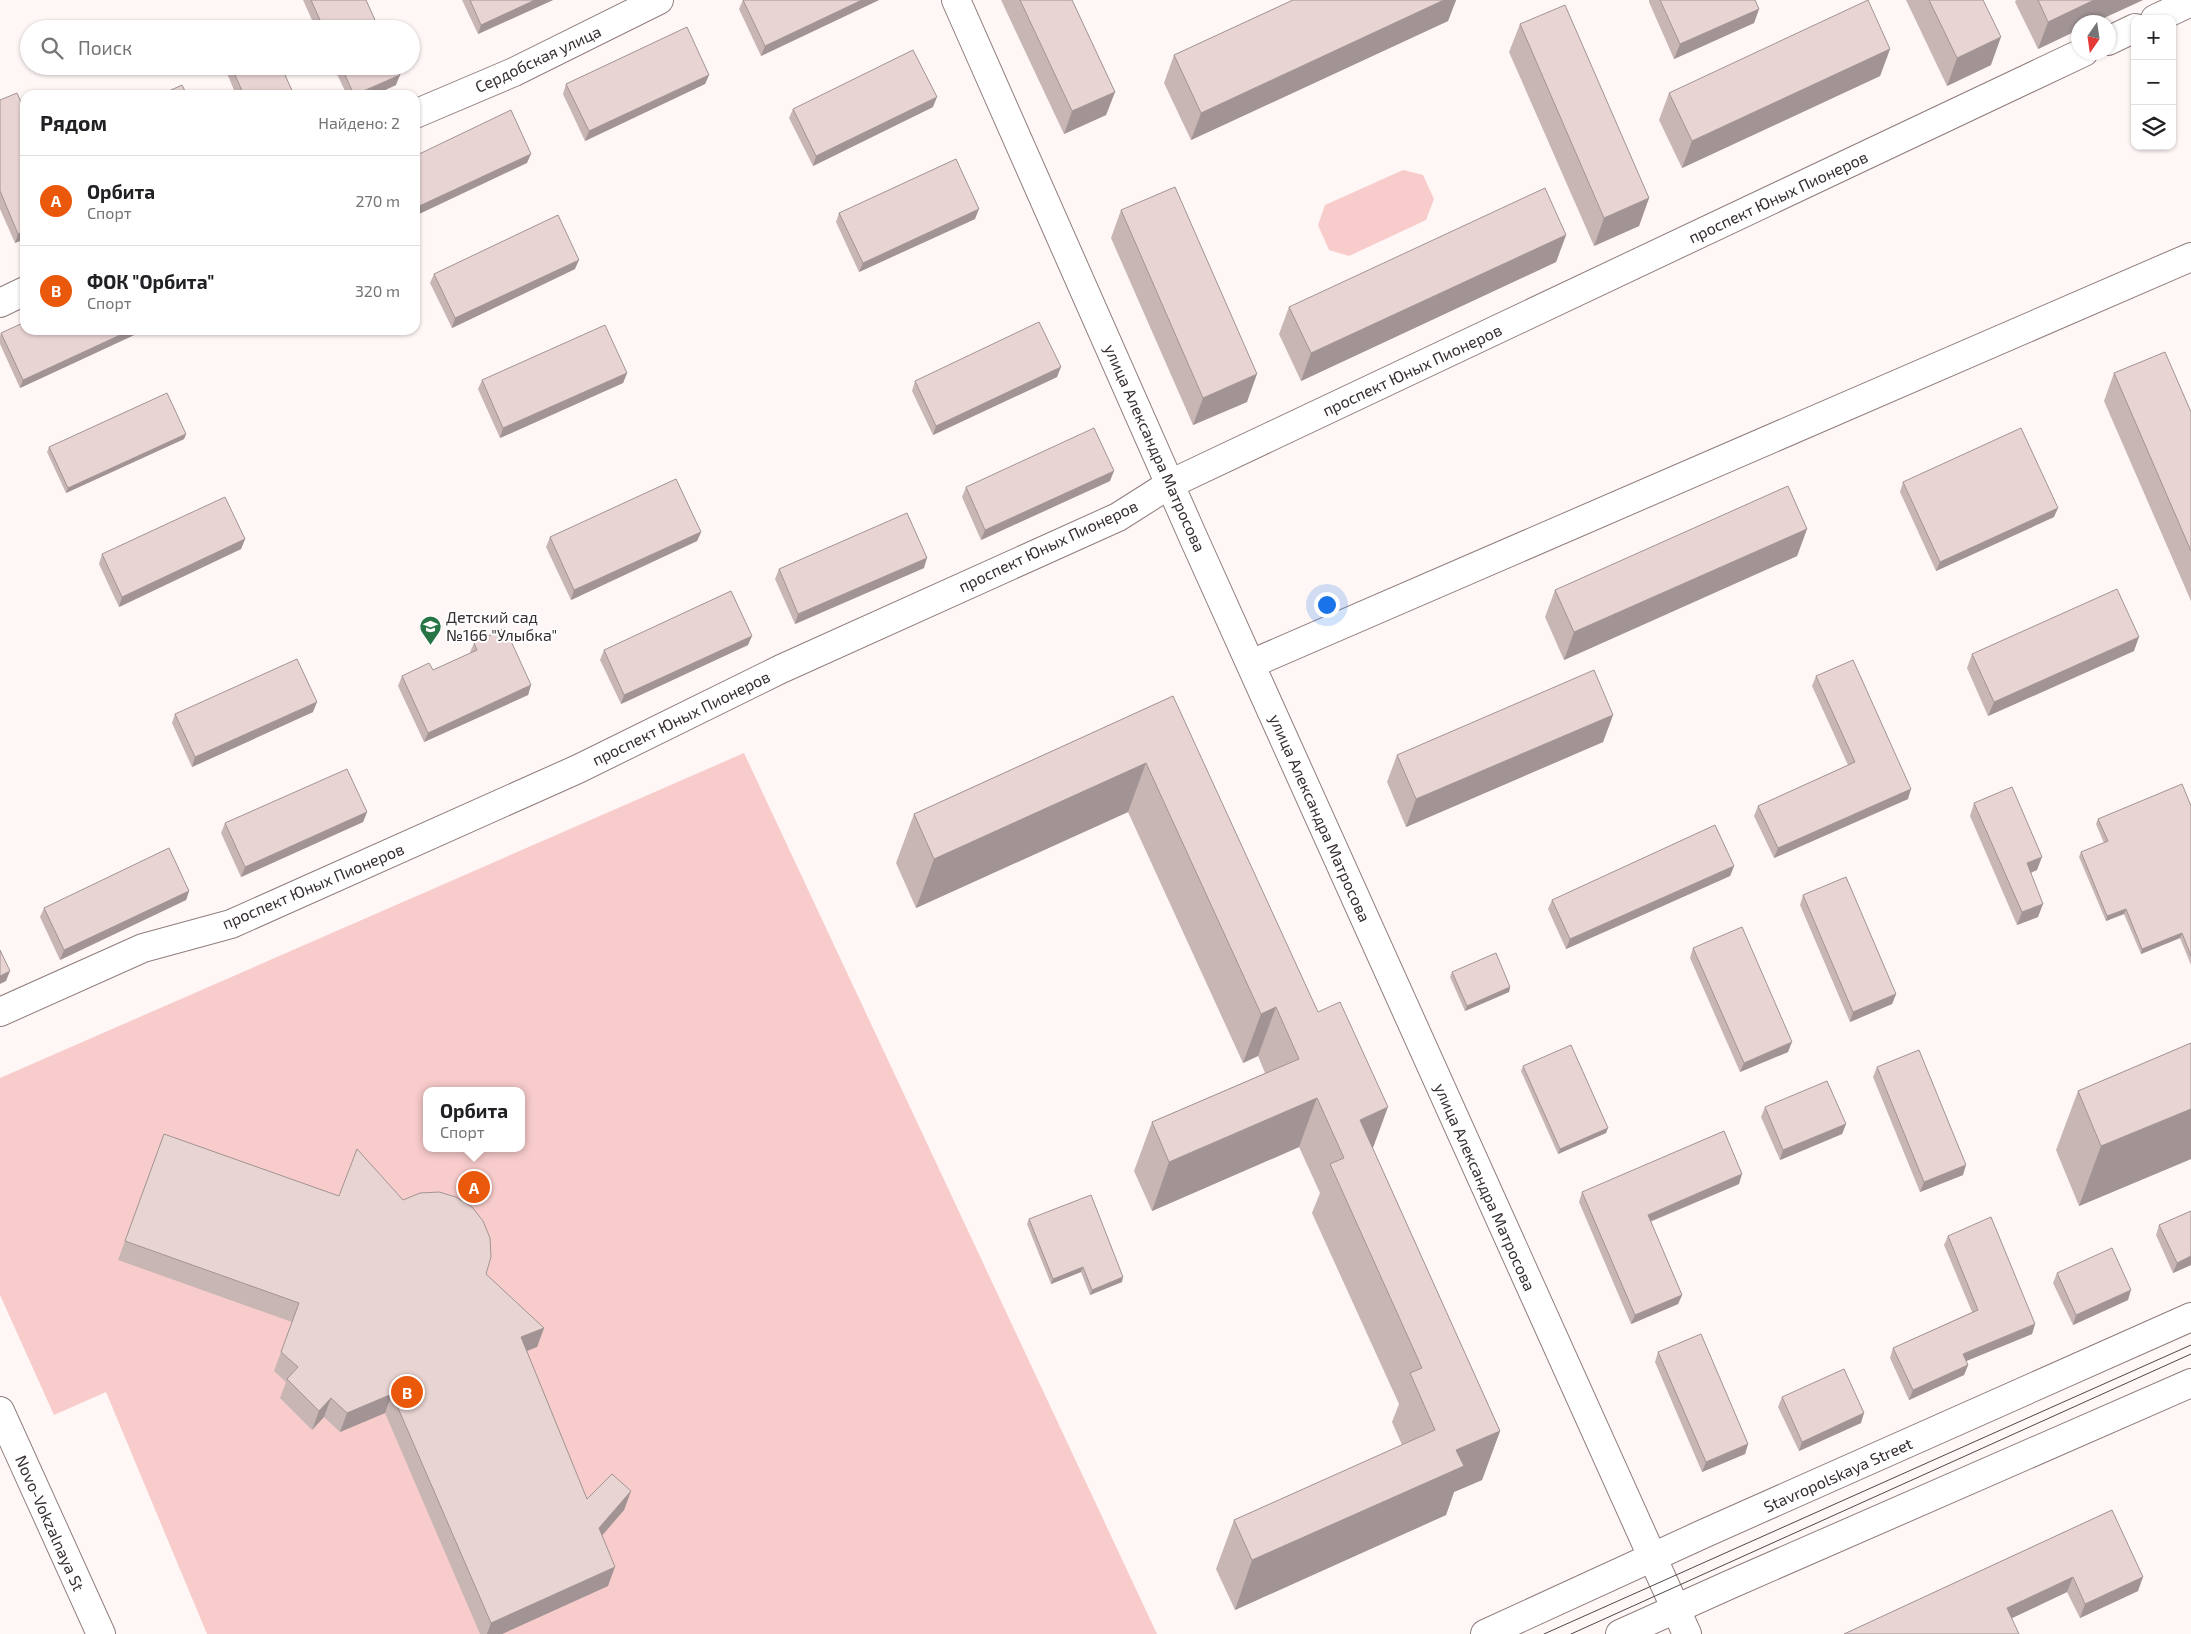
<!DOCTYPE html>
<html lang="ru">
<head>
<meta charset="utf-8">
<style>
	body { margin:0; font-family:"Exo 2",sans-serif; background:#f6f6f6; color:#202124 }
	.controls { position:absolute; right:15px; top:15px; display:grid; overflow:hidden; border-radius:10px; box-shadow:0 1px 4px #0004 }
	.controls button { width:45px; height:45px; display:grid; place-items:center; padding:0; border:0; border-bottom:1px solid #e0e0e0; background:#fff; color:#202124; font:25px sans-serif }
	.compass { position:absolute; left:2071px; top:15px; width:45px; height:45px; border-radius:50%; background:#fff; box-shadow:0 1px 4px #0004; rotate:193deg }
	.you { position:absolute; left:1326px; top:604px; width:18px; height:18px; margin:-12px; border:4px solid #fff; border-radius:50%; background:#1a73e8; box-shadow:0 0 0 8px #1a73e833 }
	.badge { display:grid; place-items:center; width:32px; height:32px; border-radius:50%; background:#ea580c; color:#fff; font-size:16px; font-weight:700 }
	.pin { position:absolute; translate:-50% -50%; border:2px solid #fff; box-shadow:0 1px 5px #0006 }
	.popup { position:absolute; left:423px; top:1087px; width:102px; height:65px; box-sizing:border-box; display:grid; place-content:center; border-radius:10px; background:#fff; filter:drop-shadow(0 1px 4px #0005); font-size:16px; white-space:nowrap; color:#757577 }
	.popup b { font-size:19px; color:#202124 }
	.popup::after { content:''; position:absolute; left:50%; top:100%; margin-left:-10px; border:10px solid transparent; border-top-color:#fff }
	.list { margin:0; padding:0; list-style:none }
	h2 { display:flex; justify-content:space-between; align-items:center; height:65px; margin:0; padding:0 20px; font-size:21px }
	h2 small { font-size:16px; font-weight:400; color:#757577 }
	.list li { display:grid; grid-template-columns:32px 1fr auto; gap:15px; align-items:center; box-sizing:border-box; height:90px; padding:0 20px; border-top:1px solid #e0e0e0 }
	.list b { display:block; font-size:19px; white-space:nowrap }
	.list p { margin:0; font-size:16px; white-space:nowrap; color:#757577 }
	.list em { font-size:16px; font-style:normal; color:#757577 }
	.icon { flex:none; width:28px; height:28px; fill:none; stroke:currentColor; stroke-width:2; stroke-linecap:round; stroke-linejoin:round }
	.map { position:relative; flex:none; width:2191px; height:1634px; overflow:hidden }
	.search { position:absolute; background:#fff; box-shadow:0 1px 4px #0004; left:20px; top:20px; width:400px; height:55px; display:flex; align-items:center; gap:12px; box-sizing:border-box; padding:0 18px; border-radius:28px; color:#757577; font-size:19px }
	.panel { position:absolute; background:#fff; box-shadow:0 1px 4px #0004; left:20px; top:90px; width:400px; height:245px; border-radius:15px }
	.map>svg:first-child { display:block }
	.green { fill:#f9cccc; fill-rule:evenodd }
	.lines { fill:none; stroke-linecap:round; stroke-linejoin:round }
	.minor-casing { stroke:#917e7e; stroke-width:30 }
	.major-casing { stroke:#917e7e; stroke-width:30 }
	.minor { stroke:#fff; stroke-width:28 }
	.major { stroke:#fff; stroke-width:28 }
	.tram { stroke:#4f4747; stroke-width:1 }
	.wall { fill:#c8b6b5 }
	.shaded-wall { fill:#a29494 }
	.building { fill:#e8d4d3; stroke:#a29494 }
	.labels { text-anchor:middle; stroke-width:4; stroke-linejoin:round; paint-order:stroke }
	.street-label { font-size:16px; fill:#372f2f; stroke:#fff }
	.poi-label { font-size:16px; fill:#372f2f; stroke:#fff; text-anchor:start }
</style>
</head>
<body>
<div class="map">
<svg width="2191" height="1634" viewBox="0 0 2191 1634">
	<rect width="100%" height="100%" fill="#fff6f6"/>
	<g class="green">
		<polygon points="1403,170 1423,175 1434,199 1426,220 1349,256 1329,250 1318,225 1325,205"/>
		<path d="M 744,753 L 1157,1634 L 207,1634 L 106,1392 L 54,1415 L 0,1295 L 0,1078 ZM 426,1091 L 522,1091 L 522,1148 L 426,1148 Z"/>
	</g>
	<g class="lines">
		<defs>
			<g id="minor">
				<polyline points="956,0 1194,539 1687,1634"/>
				<polyline points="2155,19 2191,2"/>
				<polyline points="2108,41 2135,28"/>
				<polyline points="415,114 514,72 659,0"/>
				<polyline points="0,303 25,291"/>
				<polyline points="1251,664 2191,257"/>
				<polyline points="0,1012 143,948 231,924 578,769 781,669 1118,517 1170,484 2084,52"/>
				<polyline points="1485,1634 1703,1534 2191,1317"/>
				<polyline points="1620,1634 1729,1585 2191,1383"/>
			</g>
			<polyline id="major" points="0,1411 101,1634"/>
		</defs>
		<use href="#minor" class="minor-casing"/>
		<use href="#major" class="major-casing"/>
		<use href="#minor" class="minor"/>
		<use href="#major" class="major"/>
		<g class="tram">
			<polyline points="1544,1634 2191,1345"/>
			<polyline points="1571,1634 2191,1354"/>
		</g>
	</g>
	<g class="wall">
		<polygon points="303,0 366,0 379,29 316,29"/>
		<polygon points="462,0 553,0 478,34"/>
		<polygon points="743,0 879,0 761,56 739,9"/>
		<polygon points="1001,0 1072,0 1115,92 1106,115 1064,134"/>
		<polygon points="1293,0 1456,0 1448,21 1191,140 1164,83 1174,55"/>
		<polygon points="1649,0 1755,0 1759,9 1754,23 1674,59 1649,2"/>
		<polygon points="1906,0 1983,0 1991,65 1947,86"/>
		<polygon points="2016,0 2143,0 2095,22 2078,22 2078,30 2038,49 2015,2"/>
		<polygon points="1520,24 1649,198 1639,226 1594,246 1509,52"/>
		<polygon points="1890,49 1880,76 1682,168 1659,120 1669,93"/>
		<polygon points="224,66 281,66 294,95 236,95"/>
		<polygon points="333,66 396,66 396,85 374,95 347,95"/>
		<polygon points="709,75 705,84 585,141 563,94 566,84"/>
		<polygon points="0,100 25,111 25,239 15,243 0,209"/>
		<polygon points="933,107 813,166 789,118 793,109"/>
		<polygon points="1121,210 1247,402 1193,425 1111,238"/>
		<polygon points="839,213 975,219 859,272 836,222"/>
		<polygon points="1566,235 1556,262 1301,381 1279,334 1289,307"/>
		<polygon points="575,269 452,328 430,283 434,274"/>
		<polygon points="25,330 145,330 20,388 0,344 0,336 1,333"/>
		<polygon points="627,373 623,383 500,438 478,389 482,380"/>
		<polygon points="2114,373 2191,412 2191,601 2104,401"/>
		<polygon points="1057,377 933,435 912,391 915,381"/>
		<polygon points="186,434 184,439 66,493 47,452 49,447"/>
		<polygon points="1110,481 981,540 962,497 966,487"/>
		<polygon points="1903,482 2054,517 1936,571 1900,492"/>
		<polygon points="1807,529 1797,556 1564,660 1545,617 1555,590"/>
		<polygon points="701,532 697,541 571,600 546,547 550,537"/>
		<polygon points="245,539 241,549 119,607 99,564 102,554"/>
		<polygon points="924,568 795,624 775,579 779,569"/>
		<polygon points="474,643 531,685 528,695 424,742 398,686 402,676 433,670 471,653 470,652"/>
		<polygon points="748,645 621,704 600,660 604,650"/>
		<polygon points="2134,651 1988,716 1967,668 1972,654"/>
		<polygon points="1816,676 1908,799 1774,858 1754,816 1758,806 1848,765 1812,686"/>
		<polygon points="1173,696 1373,1149 1500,1431 1482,1480 1454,1492 1446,1515 1235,1610 1216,1569 1234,1520 1402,1445 1392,1422 1399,1404 1312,1213 1320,1193 1299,1147 1152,1211 1134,1171 1152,1122 1265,1073 1258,1056 1243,1063 1128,812 916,908 896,863 914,814"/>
		<polygon points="313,712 192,767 172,723 175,714"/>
		<polygon points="1613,715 1603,742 1406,827 1387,782 1397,755"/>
		<polygon points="1974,803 2037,870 2031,873 2038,917 2017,925 1970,816"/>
		<polygon points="2191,806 2191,965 2180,938 2141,954 2124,914 2106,921 2079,857 2081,852 2104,843 2096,824 2098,819"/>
		<polygon points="367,812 363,822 241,877 221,833 225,823"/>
		<polygon points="1734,866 1730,876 1566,949 1548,909 1552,900"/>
		<polygon points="189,891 186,900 60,960 40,917 44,908"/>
		<polygon points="1803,895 1896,994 1892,1004 1850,1022 1800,905"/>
		<polygon points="1693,948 1788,1052 1740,1072 1690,958"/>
		<polygon points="1452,972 1510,987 1509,992 1465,1011 1450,977"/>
		<polygon points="2191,1043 2191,1159 2079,1206 2056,1150 2078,1091"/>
		<polygon points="1523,1066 1606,1133 1558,1154 1521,1071"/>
		<polygon points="1877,1067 1963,1175 1920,1192 1873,1077"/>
		<polygon points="1765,1107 1846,1124 1842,1134 1780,1160 1761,1117"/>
		<polygon points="164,1134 339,1196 403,1200 486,1274 544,1328 537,1347 527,1351 587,1499 631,1491 624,1510 602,1536 608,1586 502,1634 480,1634 385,1413 340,1432 324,1417 312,1430 280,1398 286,1382 274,1371 292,1322 118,1260"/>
		<polygon points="1739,1184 1650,1222 1682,1295 1678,1304 1631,1324 1579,1202 1582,1192"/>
		<polygon points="2191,1211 2191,1265 2173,1273 2156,1235 2159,1225"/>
		<polygon points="1029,1219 1122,1282 1090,1295 1081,1272 1051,1284 1027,1224"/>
		<polygon points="1948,1236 2035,1324 2032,1334 1966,1361 1968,1365 1964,1375 1909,1400 1890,1358 1893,1348 1972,1312 1944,1245"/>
		<polygon points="2057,1273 2128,1300 2073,1325 2053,1283"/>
		<polygon points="1658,1352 1748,1444 1745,1454 1702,1472 1655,1362"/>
		<polygon points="1782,1397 1861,1423 1799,1451 1778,1407"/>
		<polygon points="2112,1510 2138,1591 2080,1618 2067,1592 2011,1618 1844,1634"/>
	</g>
	<g class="shaded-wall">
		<polygon points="535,0 553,0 478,34 481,25"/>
		<polygon points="862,0 879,0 761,56 765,46"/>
		<polygon points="1444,0 1456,0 1448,21 1191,140 1201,113"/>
		<polygon points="2094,0 2143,0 2095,22 2078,22 2078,30 2038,49 2048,22"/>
		<polygon points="1759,9 1754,23 1674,59 1680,44"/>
		<polygon points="2001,37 1991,65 1947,86 1957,58"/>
		<polygon points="1890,49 1880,76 1682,168 1692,141"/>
		<polygon points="400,75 396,85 374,95 356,95"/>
		<polygon points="709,75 705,84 585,141 589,131"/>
		<polygon points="1115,92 1106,115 1064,134 1072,111"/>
		<polygon points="937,97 933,107 813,166 816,156"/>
		<polygon points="531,154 527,163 415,216 415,208"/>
		<polygon points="1649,198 1639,226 1594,246 1604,218"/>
		<polygon points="979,209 975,219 859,272 863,263"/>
		<polygon points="25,231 25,239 15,243 18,234"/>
		<polygon points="1566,235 1556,262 1301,381 1311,353"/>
		<polygon points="579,260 575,269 452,328 455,318"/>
		<polygon points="131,330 145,330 20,388 23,380"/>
		<polygon points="1061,367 1057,377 933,435 936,426"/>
		<polygon points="627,373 623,383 500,438 503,428"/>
		<polygon points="1257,374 1247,402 1193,425 1203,398"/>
		<polygon points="186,434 184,439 66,493 68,488"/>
		<polygon points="1114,471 1110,481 981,540 985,530"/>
		<polygon points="2058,508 2054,517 1936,571 1940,562"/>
		<polygon points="1807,529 1797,556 1564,660 1574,632"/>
		<polygon points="701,532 697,541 571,600 574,590"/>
		<polygon points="245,539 241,549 119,607 122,597"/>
		<polygon points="927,558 924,568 795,624 798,614"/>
		<polygon points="752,636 748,645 621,704 624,695"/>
		<polygon points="2139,637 2134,651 1988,716 1994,702"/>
		<polygon points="531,685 528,695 424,742 428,733"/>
		<polygon points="317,702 313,712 192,767 195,757"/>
		<polygon points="1613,715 1603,742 1406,827 1416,799"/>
		<polygon points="1146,763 1128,812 916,908 934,859"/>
		<polygon points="1911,789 1908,799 1774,858 1778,848"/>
		<polygon points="367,812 363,822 241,877 245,867"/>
		<polygon points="2042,857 2037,870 2022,876 2027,863"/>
		<polygon points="1734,866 1730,876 1566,949 1570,939"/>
		<polygon points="189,891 186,900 60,960 64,950"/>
		<polygon points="2043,904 2038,917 2017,925 2022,912"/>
		<polygon points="2126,909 2124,914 2106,921 2107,916"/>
		<polygon points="2182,933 2180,938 2141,954 2142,949"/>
		<polygon points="10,971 6,981 0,984 0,976"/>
		<polygon points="1510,987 1509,992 1465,1011 1467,1006"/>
		<polygon points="1896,994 1892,1004 1850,1022 1853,1012"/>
		<polygon points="1276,1007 1258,1056 1243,1063 1261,1014"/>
		<polygon points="1792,1042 1788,1052 1740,1072 1744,1063"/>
		<polygon points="1317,1098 1299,1147 1152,1211 1169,1162"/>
		<polygon points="1388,1107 1370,1156 1360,1120"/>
		<polygon points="2191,1109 2191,1159 2079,1206 2101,1146"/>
		<polygon points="1846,1124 1842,1134 1780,1160 1783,1150"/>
		<polygon points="1608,1128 1606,1133 1558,1154 1560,1149"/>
		<polygon points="1966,1165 1963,1175 1920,1192 1924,1182"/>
		<polygon points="1742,1174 1739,1184 1644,1224 1648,1215"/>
		<polygon points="2191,1256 2191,1265 2173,1273 2177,1263"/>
		<polygon points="1083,1267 1081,1272 1051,1284 1053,1279"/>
		<polygon points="1123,1277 1122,1282 1090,1295 1092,1290"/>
		<polygon points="2131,1290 2128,1300 2073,1325 2076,1315"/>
		<polygon points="1682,1295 1678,1304 1631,1324 1635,1315"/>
		<polygon points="2035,1324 2032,1334 1959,1364 1963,1354"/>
		<polygon points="544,1328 537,1347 514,1356 521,1337"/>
		<polygon points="1968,1365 1964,1375 1909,1400 1913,1390"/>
		<polygon points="392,1394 385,1413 340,1432 347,1413"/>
		<polygon points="331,1398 324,1417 312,1430 319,1411"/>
		<polygon points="1864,1413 1861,1423 1799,1451 1802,1442"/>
		<polygon points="1500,1431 1482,1480 1454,1492 1446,1515 1235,1610 1252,1560 1456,1450"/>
		<polygon points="1748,1444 1745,1454 1702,1472 1706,1462"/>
		<polygon points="631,1491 624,1510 592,1547 599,1528"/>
		<polygon points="615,1567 608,1586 502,1634 487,1634 491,1623"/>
		<polygon points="2073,1577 2067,1592 2002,1623 2007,1608"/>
		<polygon points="2143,1577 2138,1591 2080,1618 2085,1604"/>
	</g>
	<g class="building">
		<polygon points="311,0 366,0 379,29 324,29"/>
		<polygon points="470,0 535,0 481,25"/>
		<polygon points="743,0 862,0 765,46"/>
		<polygon points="1020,0 1072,0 1115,92 1072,111"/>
		<polygon points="1293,0 1444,0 1201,113 1174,55"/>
		<polygon points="1660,0 1755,0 1759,9 1680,44"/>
		<polygon points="1868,0 1890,49 1692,141 1669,93"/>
		<polygon points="1929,0 1983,0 2001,37 1957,58"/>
		<polygon points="2038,0 2094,0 2048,22"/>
		<polygon points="1565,5 1649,198 1604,218 1520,24"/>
		<polygon points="263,24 265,29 253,29"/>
		<polygon points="687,27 709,75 589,131 566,84"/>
		<polygon points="913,50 937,97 816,156 793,109"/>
		<polygon points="231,66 281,66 294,95 244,95"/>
		<polygon points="341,66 396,66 400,75 354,95"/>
		<polygon points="182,85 187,95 160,95"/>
		<polygon points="17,93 25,111 25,231 18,234 0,191 0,100"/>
		<polygon points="511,110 531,154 415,208 415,156"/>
		<polygon points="956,159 979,209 863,263 839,213"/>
		<polygon points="1175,187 1257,374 1203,398 1121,210"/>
		<polygon points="1545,188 1566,235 1311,353 1289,307"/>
		<polygon points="558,215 579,260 455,318 434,274"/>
		<polygon points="25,322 25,330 131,330 23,380 1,333"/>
		<polygon points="1039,322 1061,367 936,426 915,381"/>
		<polygon points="605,325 627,373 503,428 482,380"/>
		<polygon points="2165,352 2191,412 2191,551 2114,373"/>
		<polygon points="167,393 186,434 68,488 49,447"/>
		<polygon points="1094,428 1114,471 985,530 966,487"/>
		<polygon points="2021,428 2058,508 1940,562 1903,482"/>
		<polygon points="676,479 701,532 574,590 550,537"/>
		<polygon points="1788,486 1807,529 1574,632 1555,590"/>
		<polygon points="225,497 245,539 122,597 102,554"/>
		<polygon points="907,513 927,558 798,614 779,569"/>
		<polygon points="2117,589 2139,637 1994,702 1972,654"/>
		<polygon points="731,591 752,636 624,695 604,650"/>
		<polygon points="505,628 531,685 428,733 402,676 429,663 433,670 477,650 474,643"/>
		<polygon points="297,659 317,702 195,757 175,714"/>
		<polygon points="1853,660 1911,789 1778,848 1758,806 1855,762 1816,676"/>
		<polygon points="1594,670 1613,715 1416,799 1397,755"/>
		<polygon points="1173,696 1318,1012 1340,1002 1388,1107 1360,1120 1500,1431 1456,1450 1464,1466 1252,1560 1234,1520 1435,1430 1410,1373 1422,1368 1330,1164 1344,1158 1317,1098 1169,1162 1152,1122 1299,1059 1276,1007 1261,1014 1146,763 934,859 914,814"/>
		<polygon points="347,769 367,812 245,867 225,823"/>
		<polygon points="2182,784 2191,806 2191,956 2182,933 2142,949 2126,909 2107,916 2081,852 2108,841 2098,819"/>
		<polygon points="2012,787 2042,857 2027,863 2043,904 2022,912 1974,803"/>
		<polygon points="1715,825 1734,866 1570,939 1552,900"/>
		<polygon points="169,848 189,891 64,950 44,908"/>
		<polygon points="1846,877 1896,994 1853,1012 1803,895"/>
		<polygon points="1742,927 1792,1042 1744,1063 1693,948"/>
		<polygon points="0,950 10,971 0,976"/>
		<polygon points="1496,953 1510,987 1467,1006 1452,972"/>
		<polygon points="2191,1043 2191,1109 2101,1146 2078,1091"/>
		<polygon points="1571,1045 1608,1128 1560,1149 1523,1066"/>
		<polygon points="1919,1050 1966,1165 1924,1182 1877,1067"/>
		<polygon points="1827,1081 1846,1124 1783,1150 1765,1107"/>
		<polygon points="1724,1131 1742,1174 1648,1215 1682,1295 1635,1315 1582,1192"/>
		<polygon points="164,1134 339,1196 357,1149 403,1200 420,1193 439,1192 456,1197 472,1207 483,1221 490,1238 491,1257 486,1274 544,1328 521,1337 587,1499 612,1474 631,1491 599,1528 615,1567 491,1623 392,1394 347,1413 331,1398 319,1411 287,1379 298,1367 281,1352 299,1303 125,1241"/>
		<polygon points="1091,1195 1123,1277 1092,1290 1083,1267 1053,1279 1029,1219"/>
		<polygon points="2191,1211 2191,1256 2177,1263 2159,1225"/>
		<polygon points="1991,1217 2035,1324 1963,1354 1968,1365 1913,1390 1893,1348 1978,1310 1948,1236"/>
		<polygon points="2112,1248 2131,1290 2076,1315 2057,1273"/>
		<polygon points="1701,1334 1748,1444 1706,1462 1658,1352"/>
		<polygon points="1844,1369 1864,1413 1802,1442 1782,1397"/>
		<polygon points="2112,1510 2143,1577 2085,1604 2073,1577 2007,1608 2019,1634 1844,1634"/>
	</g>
	<defs>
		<symbol id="school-pin" viewBox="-11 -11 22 30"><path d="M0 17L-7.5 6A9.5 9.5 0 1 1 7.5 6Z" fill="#277544" stroke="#fff"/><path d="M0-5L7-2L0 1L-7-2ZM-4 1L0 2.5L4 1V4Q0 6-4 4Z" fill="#fff"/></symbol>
	</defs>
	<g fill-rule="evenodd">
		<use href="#school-pin" x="418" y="614" width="25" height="34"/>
	</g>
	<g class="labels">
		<g class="street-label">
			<text transform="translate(538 59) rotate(-25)" y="6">Сердобская улица</text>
			<text transform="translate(1778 197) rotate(-25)" y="6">проспект Юных Пионеров</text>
			<text transform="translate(1412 370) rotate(-25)" y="6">проспект Юных Пионеров</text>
			<text transform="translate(1155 448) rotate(66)" y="6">улица Александра Матросова</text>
			<text transform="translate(1048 546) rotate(-25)" y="6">проспект Юных Пионеров</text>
			<text transform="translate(681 718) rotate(-26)" y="6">проспект Юных Пионеров</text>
			<text transform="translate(1320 818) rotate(66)" y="6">улица Александра Матросова</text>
			<text transform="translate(313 886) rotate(-23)" y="6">проспект Юных Пионеров</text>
			<text transform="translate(1485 1187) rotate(66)" y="6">улица Александра Матросова</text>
			<text transform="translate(1838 1475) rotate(-24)" y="6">Stavropolskaya Street</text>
			<text transform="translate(50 1523) rotate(66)" y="6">Novo-Vokzalnaya St</text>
		</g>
		<g class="poi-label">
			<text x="446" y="623">Детский сад<tspan x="446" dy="18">№166 "Улыбка"</tspan></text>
		</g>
	</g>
</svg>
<div class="controls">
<button>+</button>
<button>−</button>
<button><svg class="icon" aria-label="layers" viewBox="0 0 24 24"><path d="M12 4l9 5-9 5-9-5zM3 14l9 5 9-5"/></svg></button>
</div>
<svg class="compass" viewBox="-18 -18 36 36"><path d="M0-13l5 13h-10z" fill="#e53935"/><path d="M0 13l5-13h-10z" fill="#757577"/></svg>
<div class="you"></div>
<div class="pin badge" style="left:474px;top:1187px">A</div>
<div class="popup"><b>Орбита</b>Спорт</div>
<div class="pin badge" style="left:407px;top:1392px">B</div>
<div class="search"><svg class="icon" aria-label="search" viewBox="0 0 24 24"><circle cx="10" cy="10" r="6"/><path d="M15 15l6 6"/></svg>Поиск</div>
<section class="panel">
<h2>Рядом<small>Найдено: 2</small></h2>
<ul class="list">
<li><span class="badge">A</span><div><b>Орбита</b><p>Спорт</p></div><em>270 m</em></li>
<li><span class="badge">B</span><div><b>ФОК &quot;Орбита&quot;</b><p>Спорт</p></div><em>320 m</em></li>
</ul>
</section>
</div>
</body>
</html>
